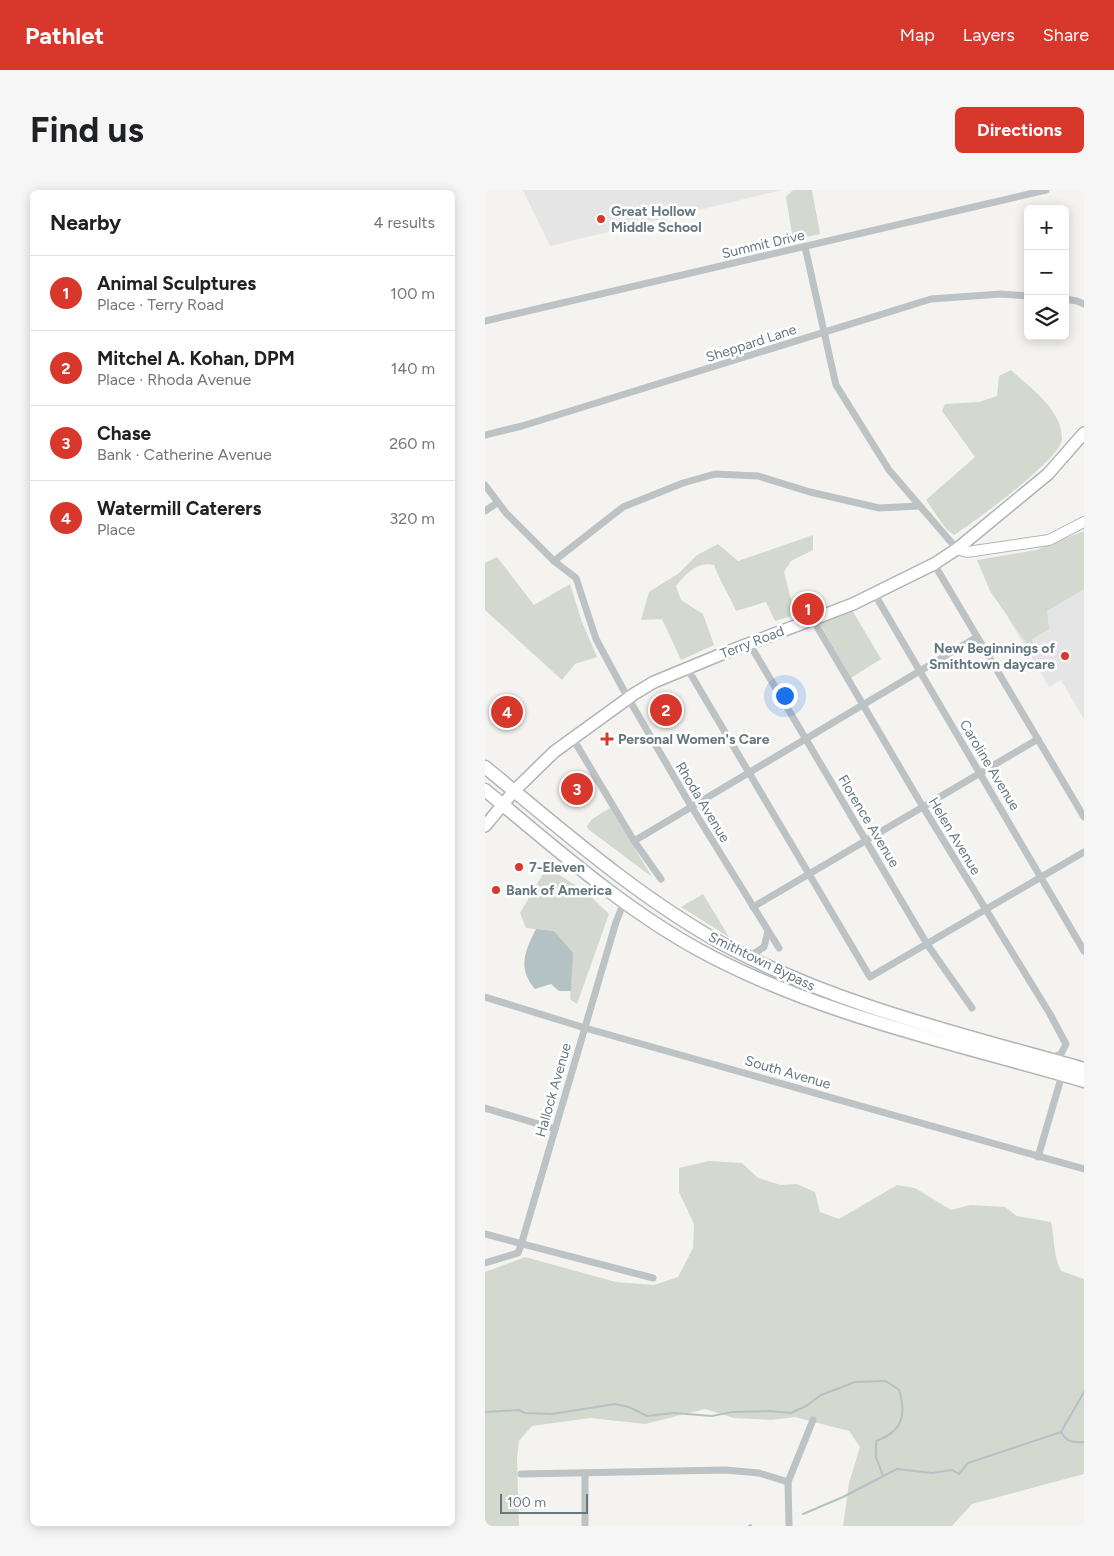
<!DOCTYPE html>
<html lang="en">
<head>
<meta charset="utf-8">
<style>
	body { margin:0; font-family:Figtree,sans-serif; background:#f6f6f6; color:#202124 }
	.controls { position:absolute; right:15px; top:15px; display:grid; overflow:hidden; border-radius:8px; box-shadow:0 2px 12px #0003 }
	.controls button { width:45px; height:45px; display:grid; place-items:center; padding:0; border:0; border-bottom:1px solid #e0e0e0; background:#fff; color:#202124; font:25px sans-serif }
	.scale { position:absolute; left:15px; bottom:12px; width:88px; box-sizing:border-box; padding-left:5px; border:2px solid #657880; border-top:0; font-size:14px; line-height:18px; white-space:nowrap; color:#657880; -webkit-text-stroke:4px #fff; paint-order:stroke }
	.you { position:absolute; left:299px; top:505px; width:18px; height:18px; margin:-12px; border:4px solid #fff; border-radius:50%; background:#1a73e8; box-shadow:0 0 0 8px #1a73e833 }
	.badge { display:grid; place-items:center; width:32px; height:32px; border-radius:50%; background:#d8372c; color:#fff; font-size:16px; font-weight:700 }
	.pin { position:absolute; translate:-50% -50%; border:2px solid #fff; box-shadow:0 1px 5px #0006 }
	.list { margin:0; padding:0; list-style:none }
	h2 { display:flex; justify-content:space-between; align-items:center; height:65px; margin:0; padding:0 20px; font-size:21px }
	h2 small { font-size:16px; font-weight:400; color:#757577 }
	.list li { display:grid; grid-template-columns:32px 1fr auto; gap:15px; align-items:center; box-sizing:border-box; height:75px; padding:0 20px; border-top:1px solid #e0e0e0 }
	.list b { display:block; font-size:19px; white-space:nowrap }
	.list p { margin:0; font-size:16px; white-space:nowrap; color:#757577 }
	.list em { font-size:16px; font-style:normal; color:#757577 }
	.icon { flex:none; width:28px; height:28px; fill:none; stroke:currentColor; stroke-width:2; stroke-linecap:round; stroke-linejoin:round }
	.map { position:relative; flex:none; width:599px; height:1336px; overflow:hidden; border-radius:8px }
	header { display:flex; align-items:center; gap:30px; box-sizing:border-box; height:70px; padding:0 25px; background:#d8372c; color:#fff }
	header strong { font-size:24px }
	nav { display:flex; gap:28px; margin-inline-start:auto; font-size:18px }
	.intro { display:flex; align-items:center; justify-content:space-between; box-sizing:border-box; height:120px; padding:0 30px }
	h1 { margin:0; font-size:35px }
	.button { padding:12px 22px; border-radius:8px; background:#d8372c; color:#fff; font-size:18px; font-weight:700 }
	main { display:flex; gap:30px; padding:0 30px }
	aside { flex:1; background:#fff; border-radius:8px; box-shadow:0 2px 12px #0003 }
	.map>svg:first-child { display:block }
	.built { fill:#e4e5e4 }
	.green { fill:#d4d9cf }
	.water { fill:#b4c2c4 }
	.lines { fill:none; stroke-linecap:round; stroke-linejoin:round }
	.stream { stroke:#b4c2c4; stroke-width:2 }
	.secondary-casing { stroke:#b0b6b9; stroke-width:12 }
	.primary-casing { stroke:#aeb4b7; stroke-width:14 }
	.highway-casing { stroke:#b0b5b7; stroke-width:15 }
	.street { stroke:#bdc2c4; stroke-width:7 }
	.secondary { stroke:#fff; stroke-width:10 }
	.primary { stroke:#fff; stroke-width:11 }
	.highway { stroke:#fff; stroke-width:12 }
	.poi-dot { fill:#d8372c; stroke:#fff; stroke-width:2 }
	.labels { text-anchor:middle; stroke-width:5; stroke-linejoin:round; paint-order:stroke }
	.poi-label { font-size:14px; font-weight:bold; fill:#657880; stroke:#fff; text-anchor:start }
	.street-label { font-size:14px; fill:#657880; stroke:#fff }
</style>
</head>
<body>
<header>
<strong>Pathlet</strong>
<nav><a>Map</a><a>Layers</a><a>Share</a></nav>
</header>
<div class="intro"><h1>Find us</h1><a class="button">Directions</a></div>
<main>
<aside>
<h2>Nearby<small>4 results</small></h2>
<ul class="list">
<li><span class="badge">1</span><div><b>Animal Sculptures</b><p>Place · Terry Road</p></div><em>100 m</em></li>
<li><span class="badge">2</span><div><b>Mitchel A. Kohan, DPM</b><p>Place · Rhoda Avenue</p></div><em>140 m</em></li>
<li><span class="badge">3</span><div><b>Chase</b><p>Bank · Catherine Avenue</p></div><em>260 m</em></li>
<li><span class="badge">4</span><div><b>Watermill Caterers</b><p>Place</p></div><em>320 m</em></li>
</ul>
</aside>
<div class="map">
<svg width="599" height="1336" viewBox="0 0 599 1336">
	<rect width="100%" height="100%" fill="#f4f3f0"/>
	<g class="built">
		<polygon points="38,0 297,0 65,56"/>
		<polygon points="599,391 599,529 576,490 564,497 523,428"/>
	</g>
	<g class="green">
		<polygon points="308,0 327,0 335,44 308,50 301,7"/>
		<path d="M 526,180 C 545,198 577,219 577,249 C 577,268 488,333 469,345 L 461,339 L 441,310 L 490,267 L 457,221 L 460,214 L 494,212 L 512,206 L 514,186 Z"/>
		<polygon points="599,341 599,399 562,421 564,439 547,449 548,463 505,401 492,370 551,360"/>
		<path d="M 328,345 L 328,360 L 306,371 L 299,382 L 310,425 L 290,431 L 281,412 L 251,421 C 244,404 235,392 229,375 C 212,371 201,384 191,396 L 196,410 L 218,424 L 229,455 L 196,470 L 177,429 L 156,430 L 164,402 L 194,383 L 212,365 L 233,354 L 253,371 Z"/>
		<polygon points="12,367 49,415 85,394 97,432 112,467 90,474 77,490 0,420 0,373"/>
		<polygon points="367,420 396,469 366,488 334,432"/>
		<polygon points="125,618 167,687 103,639 102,636 107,629"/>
		<polygon points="62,677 101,702 124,724 92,814 85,809 87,782 69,741 41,738 35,723"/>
		<polygon points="218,704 244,747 196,717"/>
		<path d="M 224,971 L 257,973 L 273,988 L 296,995 L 312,994 L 330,1002 L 335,1022 L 354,1029 L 412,995 L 430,998 L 466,1020 L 485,1015 L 520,1017 L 532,1026 L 566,1032 C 570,1050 568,1065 576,1081 L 599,1089 L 599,1284 L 487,1314 L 467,1336 L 358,1336 L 364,1293 L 375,1257 L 364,1241 L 310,1227 L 286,1230 L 249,1228 L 220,1219 L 160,1234 L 105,1228 L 47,1236 L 34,1251 L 32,1269 L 34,1336 L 0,1336 L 0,1082 L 40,1067 L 131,1092 L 169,1095 L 193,1087 L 208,1058 L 209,1034 L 194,1002 L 194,978 Z"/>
	</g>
	<path class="water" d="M 51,739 L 69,741 L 88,763 L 86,801 L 74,801 L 66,794 L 50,799 C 32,778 40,761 51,739 Z"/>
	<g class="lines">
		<g class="stream">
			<path d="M 0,1222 L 34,1220 L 40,1223 L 67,1224 L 130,1214 L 144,1217 L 162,1226 L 189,1223 L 227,1226 L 247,1222 L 285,1221 L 306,1223 L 321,1216 L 336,1205 L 370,1192 L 401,1191 L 414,1200 C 422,1225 417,1242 391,1251 L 391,1267 L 398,1286"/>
			<path d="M 576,1242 C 582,1252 588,1253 599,1252"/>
			<polyline points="318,1324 358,1307 412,1279 447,1283 467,1280 474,1284 483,1273 576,1242 599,1202"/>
			<polyline points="264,1336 266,1335"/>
		</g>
		<defs>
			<polyline id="secondary" points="472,359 482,362 564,350 599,332"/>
			<polyline id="primary" points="0,636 29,601 69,562 149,504 169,492 237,464 368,414 449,374 472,359 563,284 599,243"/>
			<g id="highway">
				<path d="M 0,577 C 76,639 150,705 236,753 C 349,815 476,844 599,879"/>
				<path d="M 0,600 C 69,657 136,717 214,760 C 333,825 470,853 599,891"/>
			</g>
		</defs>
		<use href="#secondary" class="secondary-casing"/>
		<use href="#primary" class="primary-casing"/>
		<use href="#highway" class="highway-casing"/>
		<g class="street">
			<polyline points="320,57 351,195 404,280 472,359"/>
			<polyline points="580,109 592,111 599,114"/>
			<polyline points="0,131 561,0"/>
			<polyline points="0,245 37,236 446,109 516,104 543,106"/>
			<polyline points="0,295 21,323 69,371 91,388 111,449 138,499 206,616 294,758"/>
			<polyline points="0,321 12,313"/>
			<polyline points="69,371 138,317 198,293 230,284 273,286 325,302 394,318 434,316"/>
			<polyline points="449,374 599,627"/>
			<polyline points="389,403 599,761"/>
			<polyline points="327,428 438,617 565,824 581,854 576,864 566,868"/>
			<polyline points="264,453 442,754 487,818"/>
			<polyline points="202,478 385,787 599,662"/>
			<polyline points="87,547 149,651 176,689"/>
			<polyline points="149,651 492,447"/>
			<polyline points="268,717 553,549"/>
			<polyline points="264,767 279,757 283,741"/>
			<polyline points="0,807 100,838 599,979"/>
			<polyline points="0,918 70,939"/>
			<polyline points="553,967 577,885"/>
			<polyline points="0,1044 168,1088"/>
			<polyline points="0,1073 33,1063 36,1055 131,732 139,712"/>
			<polyline points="36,1284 240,1280 274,1283 303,1292"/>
			<polyline points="100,1336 100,1283"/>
			<polyline points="304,1336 303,1292 328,1230"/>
		</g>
		<use href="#secondary" class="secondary"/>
		<use href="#primary" class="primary"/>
		<use href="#highway" class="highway"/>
	</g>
	<g class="poi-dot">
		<circle cx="116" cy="29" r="5"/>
		<circle cx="580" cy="466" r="5"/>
		<path d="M119.5 541.5h5v5h5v5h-5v5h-5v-5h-5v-5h5z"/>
		<circle cx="34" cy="677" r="5"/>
		<circle cx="11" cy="700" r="5"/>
	</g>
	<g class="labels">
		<g class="poi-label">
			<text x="126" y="26">Great Hollow<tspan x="126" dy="16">Middle School</tspan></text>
			<text x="570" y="463" text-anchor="end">New Beginnings of<tspan x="570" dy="16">Smithtown daycare</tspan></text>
			<text x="133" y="554">Personal Women's Care</text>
			<text x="44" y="682">7-Eleven</text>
			<text x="21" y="705">Bank of America</text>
		</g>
		<g class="street-label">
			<text transform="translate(278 54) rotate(-13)" y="5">Summit Drive</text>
			<text transform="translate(266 153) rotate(-18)" y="5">Sheppard Lane</text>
			<text transform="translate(267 452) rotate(-21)" y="5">Terry Road</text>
			<text transform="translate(505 575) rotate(59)" y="5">Caroline Avenue</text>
			<text transform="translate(218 612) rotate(59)" y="5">Rhoda Avenue</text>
			<text transform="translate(384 631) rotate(59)" y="5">Florence Avenue</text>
			<text transform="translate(470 646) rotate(59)" y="5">Helen Avenue</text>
			<text transform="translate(277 771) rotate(26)" y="5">Smithtown Bypass</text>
			<text transform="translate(303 882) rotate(16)" y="5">South Avenue</text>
			<text transform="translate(68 900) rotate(-74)" y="5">Hallock Avenue</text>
		</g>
	</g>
</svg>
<div class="controls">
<button>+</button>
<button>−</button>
<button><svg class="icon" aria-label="layers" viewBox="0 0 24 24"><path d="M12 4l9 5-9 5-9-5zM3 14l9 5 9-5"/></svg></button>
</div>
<div class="scale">100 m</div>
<div class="you"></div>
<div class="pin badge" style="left:323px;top:419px">1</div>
<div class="pin badge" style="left:181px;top:520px">2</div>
<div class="pin badge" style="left:92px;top:599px">3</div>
<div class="pin badge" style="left:22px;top:522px">4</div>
</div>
</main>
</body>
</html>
